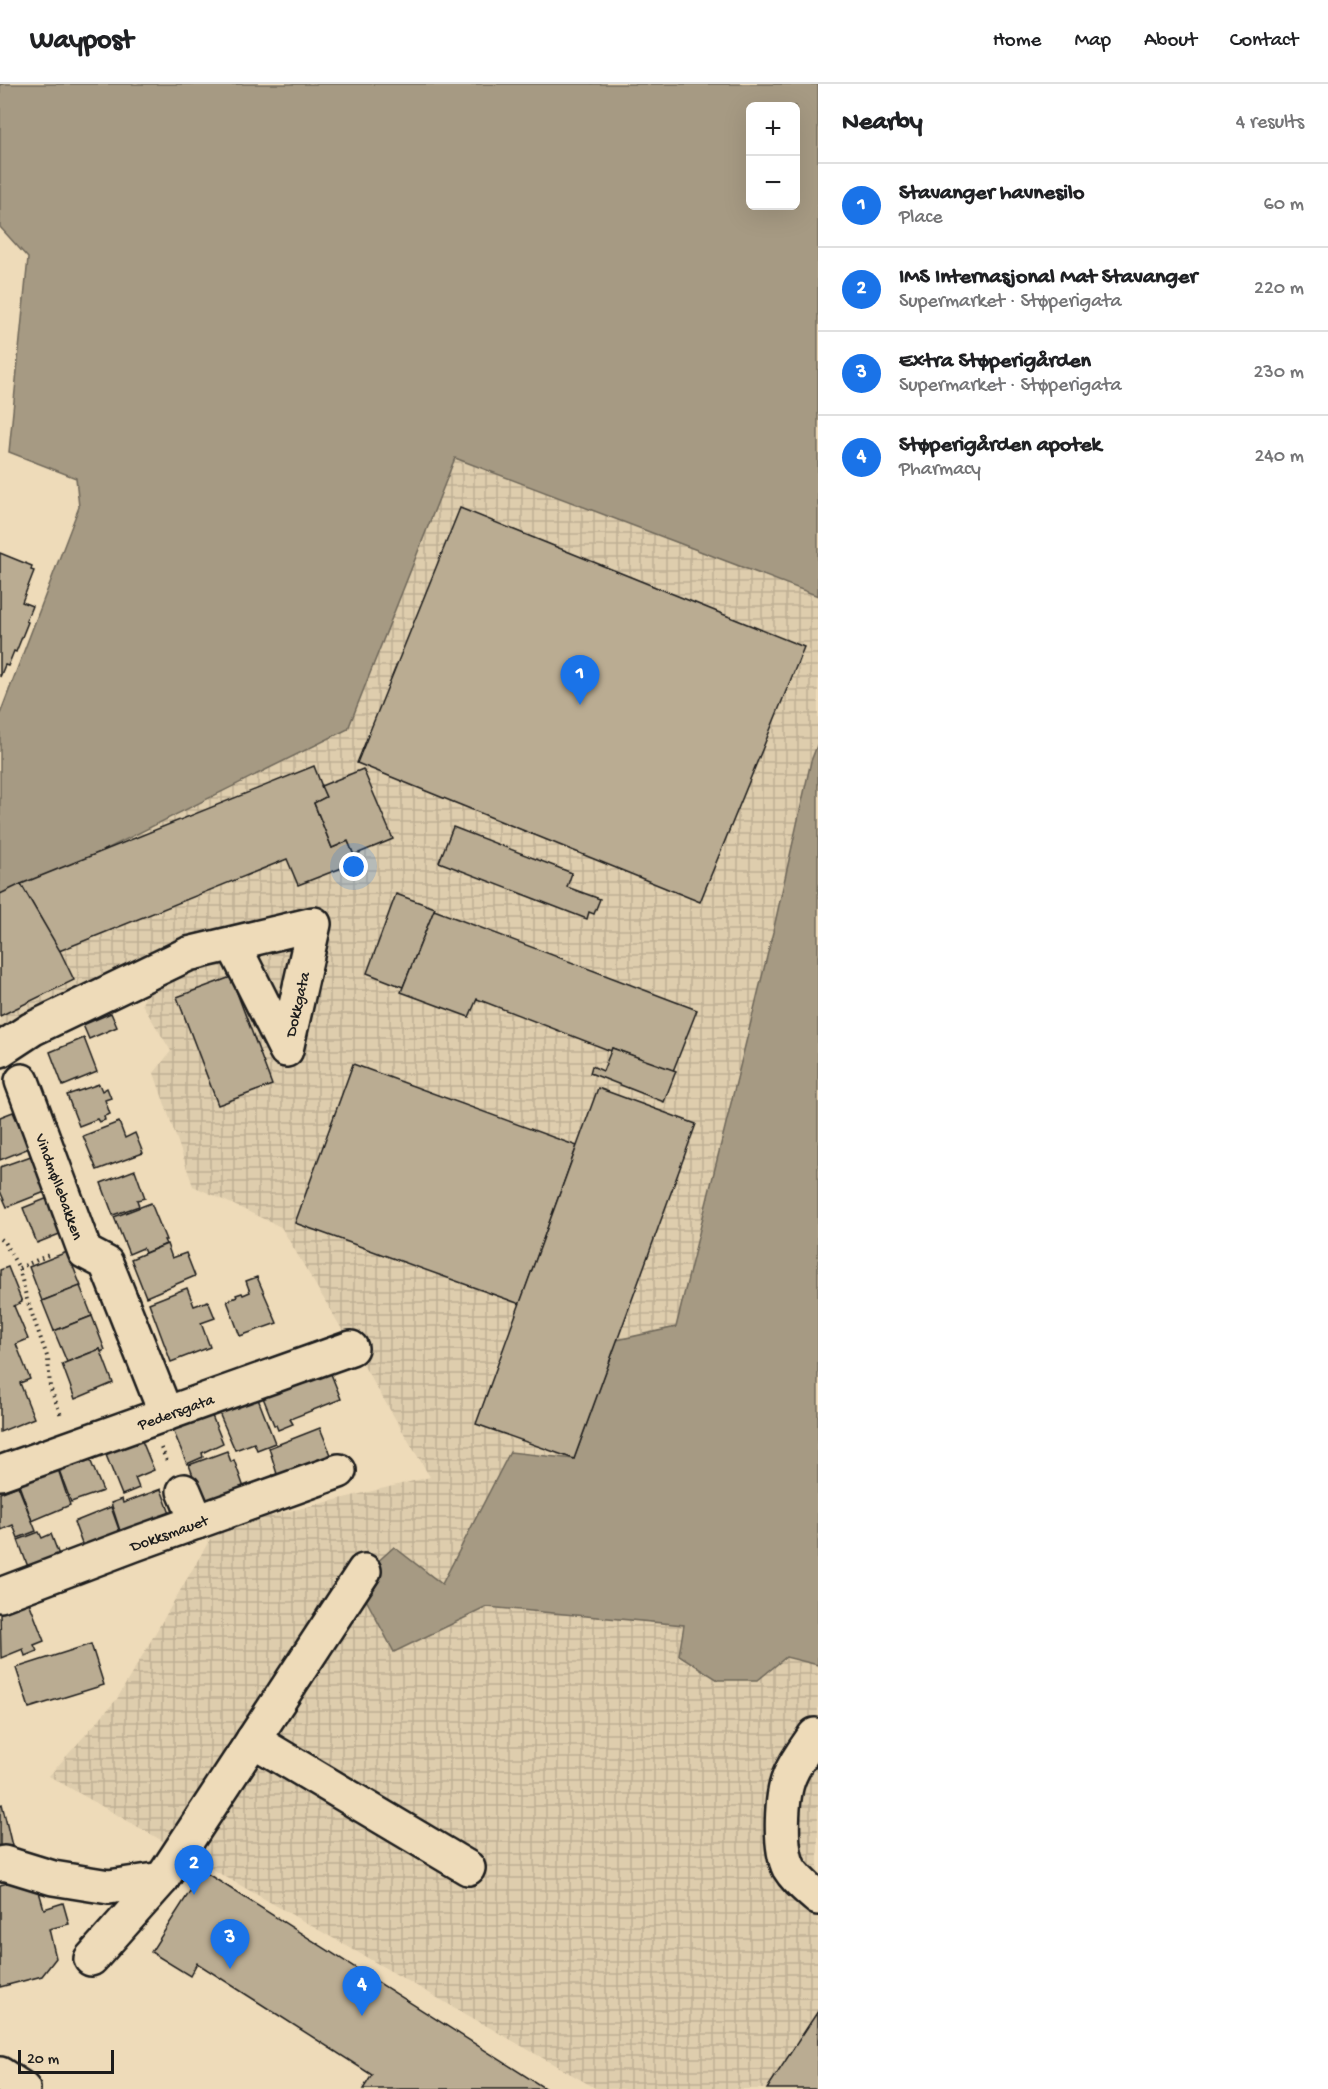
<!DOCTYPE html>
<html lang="en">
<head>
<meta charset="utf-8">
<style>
	body { margin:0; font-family:"Gochi Hand",sans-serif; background:#f6f6f6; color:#202124 }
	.controls { position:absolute; right:18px; top:18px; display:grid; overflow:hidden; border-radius:9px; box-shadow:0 6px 24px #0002 }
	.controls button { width:54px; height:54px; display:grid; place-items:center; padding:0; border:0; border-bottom:2px solid #e0e0e0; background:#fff; color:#202124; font:30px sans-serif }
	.scale { position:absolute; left:18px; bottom:15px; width:96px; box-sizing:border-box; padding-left:6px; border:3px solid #1c1c1c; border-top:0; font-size:16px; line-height:21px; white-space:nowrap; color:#1c1c1c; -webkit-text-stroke:4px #eedbb9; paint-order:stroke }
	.you { position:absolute; left:354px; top:783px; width:21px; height:21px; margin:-15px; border:4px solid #fff; border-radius:50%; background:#1a73e8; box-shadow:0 0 0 9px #1a73e833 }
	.badge { display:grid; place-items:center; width:39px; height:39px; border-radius:50%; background:#1a73e8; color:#fff; font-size:20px; font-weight:700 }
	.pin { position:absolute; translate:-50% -50px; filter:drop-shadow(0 2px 3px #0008) }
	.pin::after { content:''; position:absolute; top:32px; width:21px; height:18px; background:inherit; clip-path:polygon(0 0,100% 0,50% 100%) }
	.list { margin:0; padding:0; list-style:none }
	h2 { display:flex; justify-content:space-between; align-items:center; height:78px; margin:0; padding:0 24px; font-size:26px }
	h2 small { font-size:20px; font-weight:400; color:#757577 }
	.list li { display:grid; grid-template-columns:39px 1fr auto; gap:18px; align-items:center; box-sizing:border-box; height:84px; padding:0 24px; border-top:2px solid #e0e0e0 }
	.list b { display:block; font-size:22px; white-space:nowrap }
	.list p { margin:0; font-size:20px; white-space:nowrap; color:#757577 }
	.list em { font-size:20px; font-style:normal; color:#757577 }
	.map { position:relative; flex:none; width:818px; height:2005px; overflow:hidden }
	header { display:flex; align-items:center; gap:36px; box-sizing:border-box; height:84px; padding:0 30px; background:#fff; border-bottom:2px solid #e0e0e0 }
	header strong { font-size:28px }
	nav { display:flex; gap:33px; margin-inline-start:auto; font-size:21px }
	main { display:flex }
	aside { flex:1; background:#fff }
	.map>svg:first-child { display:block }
	.industrial { fill:url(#industrial-grid) }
	.water { fill:#a69a83; stroke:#6f685a; stroke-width:1.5; fill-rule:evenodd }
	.building { fill:#baac92; stroke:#1c1c1c; stroke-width:1.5 }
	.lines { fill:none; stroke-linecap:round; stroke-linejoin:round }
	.minor-casing { stroke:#1c1c1c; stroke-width:38 }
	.path { stroke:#1c1c1c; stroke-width:4; stroke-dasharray:1.5 4.5; stroke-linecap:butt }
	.minor { stroke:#eedbb9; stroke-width:33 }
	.labels { text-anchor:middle; stroke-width:6; stroke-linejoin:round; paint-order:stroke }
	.street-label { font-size:16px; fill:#1c1c1c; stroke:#eedbb9 }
</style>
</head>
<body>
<header>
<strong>Waypost</strong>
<nav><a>Home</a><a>Map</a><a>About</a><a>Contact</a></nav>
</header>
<main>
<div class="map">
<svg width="818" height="2005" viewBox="0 0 818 2005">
	<defs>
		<pattern id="industrial-grid" width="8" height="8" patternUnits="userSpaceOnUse" patternTransform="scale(1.5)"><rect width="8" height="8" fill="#decdad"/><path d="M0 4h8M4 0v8" fill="none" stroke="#beaf94"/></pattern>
	</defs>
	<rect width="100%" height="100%" fill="#eedbb9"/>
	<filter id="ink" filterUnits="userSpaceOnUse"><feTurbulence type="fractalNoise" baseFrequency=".0167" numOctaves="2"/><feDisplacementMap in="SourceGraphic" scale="12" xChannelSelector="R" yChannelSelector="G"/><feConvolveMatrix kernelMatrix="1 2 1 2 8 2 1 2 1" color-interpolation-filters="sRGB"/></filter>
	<g filter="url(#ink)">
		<polygon class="industrial" points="455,373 818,512 818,659 811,677 773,848 676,1243 617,1256 574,1375 510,1369 442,1500 375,1504 362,1508 394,1568 487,1523 685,1541 758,1596 786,1573 818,1581 818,2005 597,2005 49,1692 117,1615 216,1445 430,1393 281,1143 193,1102 154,989 171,967 142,920 146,911 147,903 134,907 0,984 0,818 348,645"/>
		<g class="water">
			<path d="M 0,0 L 818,0 L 818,512 L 455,374 L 348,645 L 0,818 L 0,630 L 79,423 L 76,394 L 9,368 L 28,174 L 0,143 ZM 750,22 L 796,22 L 796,122 L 750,122 Z"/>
			<polygon points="818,659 818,1581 786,1573 758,1596 718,1596 679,1571 684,1541 487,1523 394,1568 362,1508 375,1503 365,1489 394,1463 442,1500 510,1368 574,1375 617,1256 676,1243 773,848 811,677"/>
		</g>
		<g class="building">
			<polygon points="460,424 804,563 700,818 357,679"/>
			<polygon points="0,469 32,482 31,486 34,487 22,518 32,522 26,537 28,538 16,568 14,567 8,582 5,581 0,593"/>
			<polygon points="314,682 326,713 314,719 332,764 348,757 357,778 298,801 287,775 59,867 21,800"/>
			<polygon points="363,685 393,755 354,771 348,757 332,764 314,719 326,713 321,702"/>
			<polygon points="453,743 572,789 567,803 600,815 594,830 589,828 587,835 439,778"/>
			<polygon points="21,800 60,867 74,896 0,932 0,810"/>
			<polygon points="396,810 435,824 403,903 367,889"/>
			<polygon points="434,826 697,926 673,987 612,964 611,967 477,915 469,933 401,908"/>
			<polygon points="231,893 272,1001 218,1021 177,913"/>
			<polygon points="111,929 117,943 89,955 83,941"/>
			<polygon points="84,954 97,988 63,1002 50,968"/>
			<polygon points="612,964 676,987 664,1018 590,989 592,982 603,987"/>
			<polygon points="353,980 577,1062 520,1220 295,1139"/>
			<polygon points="99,1000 102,1007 107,1004 111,1014 105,1016 110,1030 104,1032 105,1036 99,1038 97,1035 79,1042 67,1011"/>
			<polygon points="598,1004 696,1040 574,1375 476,1340"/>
			<polygon points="13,1028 29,1064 0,1076 0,1033"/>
			<polygon points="119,1038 125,1054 135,1049 143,1069 97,1086 83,1052"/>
			<polygon points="31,1072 45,1108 7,1123 0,1107 0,1083"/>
			<polygon points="135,1086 145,1114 137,1116 139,1122 113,1131 101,1099"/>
			<polygon points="48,1114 62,1149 37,1159 23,1124"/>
			<polygon points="151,1119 166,1156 164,1156 166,1160 145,1169 143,1164 129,1170 114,1133"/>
			<polygon points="167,1160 172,1174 186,1169 195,1192 146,1213 131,1175"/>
			<polygon points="67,1168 81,1202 42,1217 29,1183"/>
			<polygon points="8,1183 22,1218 14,1222 28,1255 16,1260 30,1295 20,1299 34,1334 0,1348 0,1186"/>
			<polygon points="257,1193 277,1239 240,1252 227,1217 237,1213 236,1211 242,1209 243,1211 250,1208 246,1197"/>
			<polygon points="80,1202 92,1232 54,1247 42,1217"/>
			<polygon points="187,1204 194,1222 208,1217 215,1234 201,1239 210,1263 171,1278 149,1219"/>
			<polygon points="92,1232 105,1266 101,1268 100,1265 67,1278 54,1247"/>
			<polygon points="100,1265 113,1299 75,1315 62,1280"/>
			<polygon points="327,1280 341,1315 290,1335 293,1340 278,1346 276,1341 274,1341 260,1306"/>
			<polygon points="255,1307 275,1359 257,1366 254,1359 235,1366 216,1322"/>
			<polygon points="210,1327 223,1359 202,1369 203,1373 187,1380 171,1341"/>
			<polygon points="320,1344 334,1378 276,1397 273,1391 277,1390 269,1364"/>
			<polygon points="140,1352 154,1386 135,1394 139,1404 122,1411 104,1366"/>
			<polygon points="227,1367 231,1378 234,1376 247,1412 206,1427 189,1381"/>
			<polygon points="89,1373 103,1407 71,1418 59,1386"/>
			<polygon points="58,1385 70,1421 32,1437 19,1401"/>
			<polygon points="18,1402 36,1447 18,1454 13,1441 1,1446 0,1443 0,1409"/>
			<polygon points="161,1405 173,1438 123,1456 111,1419 122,1415 123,1419"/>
			<polygon points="111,1423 123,1457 86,1471 74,1438"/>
			<polygon points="39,1448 42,1454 51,1450 62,1479 31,1491 18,1456"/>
			<polygon points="29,1518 44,1557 34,1561 37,1567 25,1572 23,1565 1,1574 0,1529"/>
			<polygon points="91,1560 104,1601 29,1624 16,1584"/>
			<polygon points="2,1720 12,1762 0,1765 0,1721"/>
			<polygon points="203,1787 546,2005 363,2005 372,1991 197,1879 190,1892 151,1868"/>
			<polygon points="16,1797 38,1804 44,1825 63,1819 69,1840 49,1845 56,1874 42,1892 0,1903 0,1801"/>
			<polygon points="818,1927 818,2005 767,2005"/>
		</g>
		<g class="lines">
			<defs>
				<g id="minor">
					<polyline points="0,966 32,945 188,870 314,840 286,966 233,860"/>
					<path id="s1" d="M 22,997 L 85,1168 L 106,1179 L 166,1330"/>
					<path id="s2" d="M 0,1389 L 351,1264"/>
					<polyline points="184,1407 197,1438"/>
					<path id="s3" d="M 0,1511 L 135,1460 L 339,1387"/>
					<path d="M 815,1651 C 806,1664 796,1677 790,1691 C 781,1711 779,1764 789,1784 C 796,1796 808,1805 818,1814"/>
					<polyline points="253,1656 468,1784"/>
					<polyline points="0,1780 4,1779 53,1794 109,1803 162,1795"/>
					<polyline points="91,1875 162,1795 364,1487"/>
					<polyline points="0,1990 23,2005"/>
				</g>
			</defs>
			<use href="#minor" class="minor-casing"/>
			<g class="path">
				<polyline points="0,1155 4,1158 19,1184 27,1216 48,1275 50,1303 62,1334"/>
				<polyline points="19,1184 51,1170"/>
				<polyline points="161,1364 168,1379"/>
			</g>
			<use href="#minor" class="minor"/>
		</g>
	</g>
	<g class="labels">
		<g class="street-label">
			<text transform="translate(296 920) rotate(-77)" y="6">Dokkgata</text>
			<text dy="6" stroke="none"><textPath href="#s1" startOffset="112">Vindmøllebakken</textPath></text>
			<text dy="6" stroke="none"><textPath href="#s2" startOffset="186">Pedersgata</textPath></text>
			<text dy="6" stroke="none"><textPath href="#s3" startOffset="180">Dokksmauet</textPath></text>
		</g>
	</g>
</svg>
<div class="controls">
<button>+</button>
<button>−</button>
</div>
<div class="scale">20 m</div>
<div class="you"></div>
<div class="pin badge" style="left:580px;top:621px">1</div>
<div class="pin badge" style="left:194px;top:1811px">2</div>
<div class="pin badge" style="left:230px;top:1885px">3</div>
<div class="pin badge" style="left:362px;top:1932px">4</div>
</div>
<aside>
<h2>Nearby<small>4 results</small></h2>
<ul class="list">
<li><span class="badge">1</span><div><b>Stavanger havnesilo</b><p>Place</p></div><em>60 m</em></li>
<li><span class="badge">2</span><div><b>IMS Internasjonal Mat Stavanger</b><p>Supermarket · Støperigata</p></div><em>220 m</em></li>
<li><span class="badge">3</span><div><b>Extra Støperigården</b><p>Supermarket · Støperigata</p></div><em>230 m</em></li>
<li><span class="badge">4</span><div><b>Støperigården apotek</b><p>Pharmacy</p></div><em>240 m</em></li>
</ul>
</aside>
</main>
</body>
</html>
